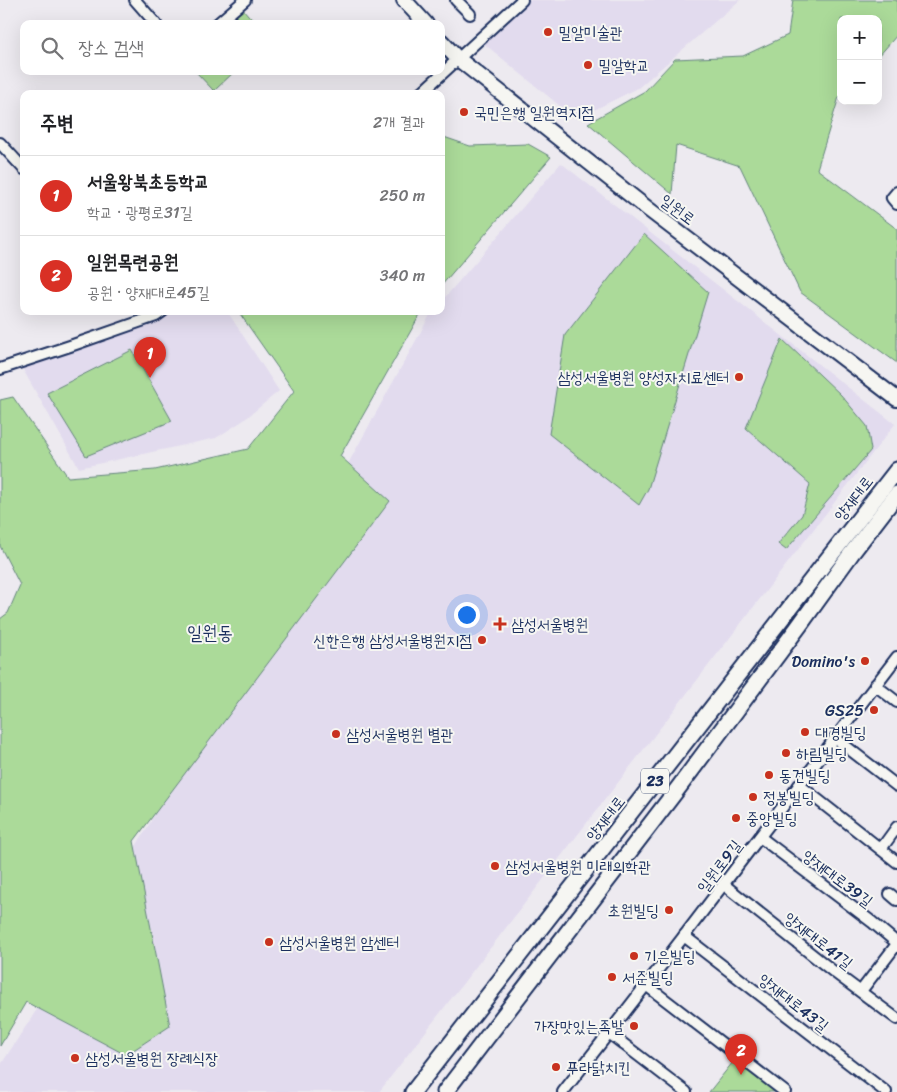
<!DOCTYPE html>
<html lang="ko">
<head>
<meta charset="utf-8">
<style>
	body { margin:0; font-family:Sriracha,"Poor Story",sans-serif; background:#f2f2f2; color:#202124 }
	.controls { position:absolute; right:15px; top:15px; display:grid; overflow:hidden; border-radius:10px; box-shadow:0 5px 20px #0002 }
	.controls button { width:45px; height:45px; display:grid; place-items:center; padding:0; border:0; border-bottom:1px solid #e0e0e0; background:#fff; color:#202124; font:25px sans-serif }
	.you { position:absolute; left:466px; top:614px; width:18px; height:18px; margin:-12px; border:4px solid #fff; border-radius:50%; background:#1a73e8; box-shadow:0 0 0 8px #1a73e833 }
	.badge { display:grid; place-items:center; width:32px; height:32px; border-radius:50%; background:#d93025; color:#fff; font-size:16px; font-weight:700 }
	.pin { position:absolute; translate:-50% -41px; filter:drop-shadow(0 1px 2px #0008) }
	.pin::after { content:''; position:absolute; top:26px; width:18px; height:15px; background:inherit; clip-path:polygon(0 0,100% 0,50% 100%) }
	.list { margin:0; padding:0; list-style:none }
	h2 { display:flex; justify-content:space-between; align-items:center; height:65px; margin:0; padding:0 20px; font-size:21px }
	h2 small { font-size:16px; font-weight:400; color:#757577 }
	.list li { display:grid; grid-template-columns:32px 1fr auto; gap:15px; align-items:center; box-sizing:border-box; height:80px; padding:0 20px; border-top:1px solid #e0e0e0 }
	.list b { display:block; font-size:19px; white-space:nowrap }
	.list p { margin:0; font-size:16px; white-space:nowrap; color:#757577 }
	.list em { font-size:16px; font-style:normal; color:#757577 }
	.icon { flex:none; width:28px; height:28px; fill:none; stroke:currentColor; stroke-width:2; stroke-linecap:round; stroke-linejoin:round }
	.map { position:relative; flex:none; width:897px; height:1092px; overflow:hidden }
	.search { position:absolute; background:#fff; box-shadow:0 5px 20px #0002; left:20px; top:20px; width:425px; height:55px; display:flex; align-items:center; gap:12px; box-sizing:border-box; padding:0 18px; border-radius:10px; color:#757577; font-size:19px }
	.panel { position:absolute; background:#fff; box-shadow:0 5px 20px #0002; left:20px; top:90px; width:425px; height:225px; border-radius:10px }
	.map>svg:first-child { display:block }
	.built { fill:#e2dbee }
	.green { fill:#abda99; stroke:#63847c }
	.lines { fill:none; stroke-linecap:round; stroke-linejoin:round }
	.street-casing { stroke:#1b2f5e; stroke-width:14 }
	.secondary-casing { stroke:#1b2f5e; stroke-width:18 }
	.primary-casing { stroke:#1b2f5e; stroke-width:19 }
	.street { stroke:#f6f6f2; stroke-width:10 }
	.secondary { stroke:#f6f6f2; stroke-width:14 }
	.primary { stroke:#f6f6f2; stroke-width:15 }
	.poi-dot { fill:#c8321e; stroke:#f6f6f2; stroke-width:2 }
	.labels { text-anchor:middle; stroke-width:4; stroke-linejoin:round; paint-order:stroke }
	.shield { fill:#f6f6f2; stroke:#5d6b8a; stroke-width:1 }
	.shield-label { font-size:15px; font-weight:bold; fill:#1b2f5e }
	.poi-label { font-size:16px; fill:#1b2f5e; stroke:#f6f6f2; text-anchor:start }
	.street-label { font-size:16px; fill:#1b2f5e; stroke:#f6f6f2 }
	.quarter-label { font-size:19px; fill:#1b2f5e; stroke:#f6f6f2 }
</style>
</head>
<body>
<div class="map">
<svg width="897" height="1092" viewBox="0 0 897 1092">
	<rect width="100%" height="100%" fill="#edeaf0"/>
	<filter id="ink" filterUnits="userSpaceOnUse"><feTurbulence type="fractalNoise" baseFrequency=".02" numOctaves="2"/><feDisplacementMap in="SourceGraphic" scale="10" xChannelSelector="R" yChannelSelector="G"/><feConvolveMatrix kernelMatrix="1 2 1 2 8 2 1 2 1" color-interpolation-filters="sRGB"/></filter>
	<g filter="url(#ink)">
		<g class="built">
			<polygon points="528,0 740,0 638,88 576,119 482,42"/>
			<polygon points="561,163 895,424 379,1092 0,1092 0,1066 45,997 150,823 430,315 433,311 441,311 441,302"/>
			<polygon points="169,311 227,311 279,391 244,420 216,438 79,468 21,366 158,318"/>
		</g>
		<g class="green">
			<polygon points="793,0 897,0 897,35 878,57 878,19 841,19 841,95 839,97 817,169 897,229 897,363 800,292 740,166 676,145 672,194 588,123 645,91 675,59 743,56 788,35"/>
			<polygon points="242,8 256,24 224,24"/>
			<polygon points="195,71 235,71 214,91"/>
			<polygon points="441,136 470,146 528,144 551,157 441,286"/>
			<polygon points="644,234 708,292 648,489 639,505 549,434 565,335"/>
			<polygon points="238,311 422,311 340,456 390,501 134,841 170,1026 126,1055 26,1002 0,1046 0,619 8,613 20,585 0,546 0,400 13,397 68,477 155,470 248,449 294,391"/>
			<polygon points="782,339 841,395 867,426 871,450 786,550 778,544 802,515 810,484 746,428"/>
			<polygon points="132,350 172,421 86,456 47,393"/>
			<polygon points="737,1057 781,1092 709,1092"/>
		</g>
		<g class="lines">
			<defs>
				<g id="street">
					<polyline points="135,0 156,24"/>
					<polyline points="456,0 470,14"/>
					<polyline points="217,24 245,0"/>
					<polyline points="420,94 522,0"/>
					<polyline points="0,143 24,169"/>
					<polyline points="897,192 892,198 897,204"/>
					<polyline points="0,369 70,346 156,316 163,311"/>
					<polyline points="875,685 897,702"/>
					<polyline points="835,738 897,786"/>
					<polyline points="799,785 897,862"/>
					<polyline points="760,837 872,922 897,943"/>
					<polyline points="881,849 897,827"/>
					<polyline points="723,884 834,972 897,1019"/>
					<polyline points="890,894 897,900"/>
					<polyline points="684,936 886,1092"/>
					<polyline points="646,985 785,1092"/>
					<polyline points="861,991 897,944"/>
					<polyline points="609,1033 686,1092"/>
					<polyline points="563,1092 684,936 897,657"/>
				</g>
				<g id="secondary">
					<polyline points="404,0 426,24"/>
					<polyline points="441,41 457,58 648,209 897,399"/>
				</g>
				<g id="primary">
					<polyline points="413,1092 897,470"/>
					<polyline points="445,1092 679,787 799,626 851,554 897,494"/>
				</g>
			</defs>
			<use href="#street" class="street-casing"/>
			<use href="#secondary" class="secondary-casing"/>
			<use href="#primary" class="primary-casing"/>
			<use href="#street" class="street"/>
			<use href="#secondary" class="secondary"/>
			<use href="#primary" class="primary"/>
		</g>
	</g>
	<g class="poi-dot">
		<circle cx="548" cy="32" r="5"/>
		<circle cx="588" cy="65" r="5"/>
		<circle cx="464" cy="112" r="5"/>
		<circle cx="739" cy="377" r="5"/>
		<path d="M497.5 616.5h5v5h5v5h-5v5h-5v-5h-5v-5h5z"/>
		<circle cx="482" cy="640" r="5"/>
		<circle cx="865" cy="661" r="5"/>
		<circle cx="874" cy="710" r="5"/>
		<circle cx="805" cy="732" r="5"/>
		<circle cx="336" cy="734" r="5"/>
		<circle cx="786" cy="753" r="5"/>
		<circle cx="769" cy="775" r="5"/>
		<circle cx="753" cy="797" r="5"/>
		<circle cx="736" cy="818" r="5"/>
		<circle cx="495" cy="866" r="5"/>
		<circle cx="669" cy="910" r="5"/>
		<circle cx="269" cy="942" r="5"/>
		<circle cx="634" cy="956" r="5"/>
		<circle cx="612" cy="977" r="5"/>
		<circle cx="634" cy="1026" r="5"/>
		<circle cx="75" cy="1058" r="5"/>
		<circle cx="556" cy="1067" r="5"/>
	</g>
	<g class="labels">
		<rect class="shield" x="641" y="768.5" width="28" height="25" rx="4"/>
		<g class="shield-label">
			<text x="655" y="786">23</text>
		</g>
		<g class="poi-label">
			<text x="558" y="38">밀알미술관</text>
			<text x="598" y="71">밀알학교</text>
			<text x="474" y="118">국민은행 일원역지점</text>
			<text x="729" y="383" text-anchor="end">삼성서울병원 양성자치료센터</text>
			<text x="511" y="630">삼성서울병원</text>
			<text x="472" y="646" text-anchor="end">신한은행 삼성서울병원지점</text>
			<text x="855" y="667" text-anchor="end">Domino's</text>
			<text x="864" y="716" text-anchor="end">GS25</text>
			<text x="815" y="738">대경빌딩</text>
			<text x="346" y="740">삼성서울병원 별관</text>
			<text x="796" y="759">하림빌딩</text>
			<text x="779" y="781">동건빌딩</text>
			<text x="763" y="803">정봉빌딩</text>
			<text x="746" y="824">중앙빌딩</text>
			<text x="505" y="872">삼성서울병원 미래의학관</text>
			<text x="659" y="916" text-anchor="end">초원빌딩</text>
			<text x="279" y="948">삼성서울병원 암센터</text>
			<text x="644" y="962">기은빌딩</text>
			<text x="622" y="983">서준빌딩</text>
			<text x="624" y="1032" text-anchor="end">가장맛있는족발</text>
			<text x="85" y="1064">삼성서울병원 장례식장</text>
			<text x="566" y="1073">푸라닭치킨</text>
		</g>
		<g class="street-label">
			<text transform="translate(678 209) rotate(37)" y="6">일원로</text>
			<text transform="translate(853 498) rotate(-52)" y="6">양재대로</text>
			<text transform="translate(605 818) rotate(-52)" y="6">양재대로</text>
			<text transform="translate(719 866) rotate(-53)" y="6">일원로9길</text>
			<text transform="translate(838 878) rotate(37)" y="6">양재대로39길</text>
			<text transform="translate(819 940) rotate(38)" y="6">양재대로41길</text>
			<text transform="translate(794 1002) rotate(38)" y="6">양재대로43길</text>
		</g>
		<g class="quarter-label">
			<text x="210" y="639">일원동</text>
		</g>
	</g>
</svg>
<div class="controls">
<button>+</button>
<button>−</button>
</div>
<div class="you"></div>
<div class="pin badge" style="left:150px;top:378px">1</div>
<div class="pin badge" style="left:741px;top:1075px">2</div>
<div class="search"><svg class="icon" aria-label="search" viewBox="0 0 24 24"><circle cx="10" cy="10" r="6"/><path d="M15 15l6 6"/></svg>장소 검색</div>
<section class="panel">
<h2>주변<small>2개 결과</small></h2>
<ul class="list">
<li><span class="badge">1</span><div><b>서울왕북초등학교</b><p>학교 · 광평로31길</p></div><em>250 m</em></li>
<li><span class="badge">2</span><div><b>일원목련공원</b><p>공원 · 양재대로45길</p></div><em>340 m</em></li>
</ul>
</section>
</div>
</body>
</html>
